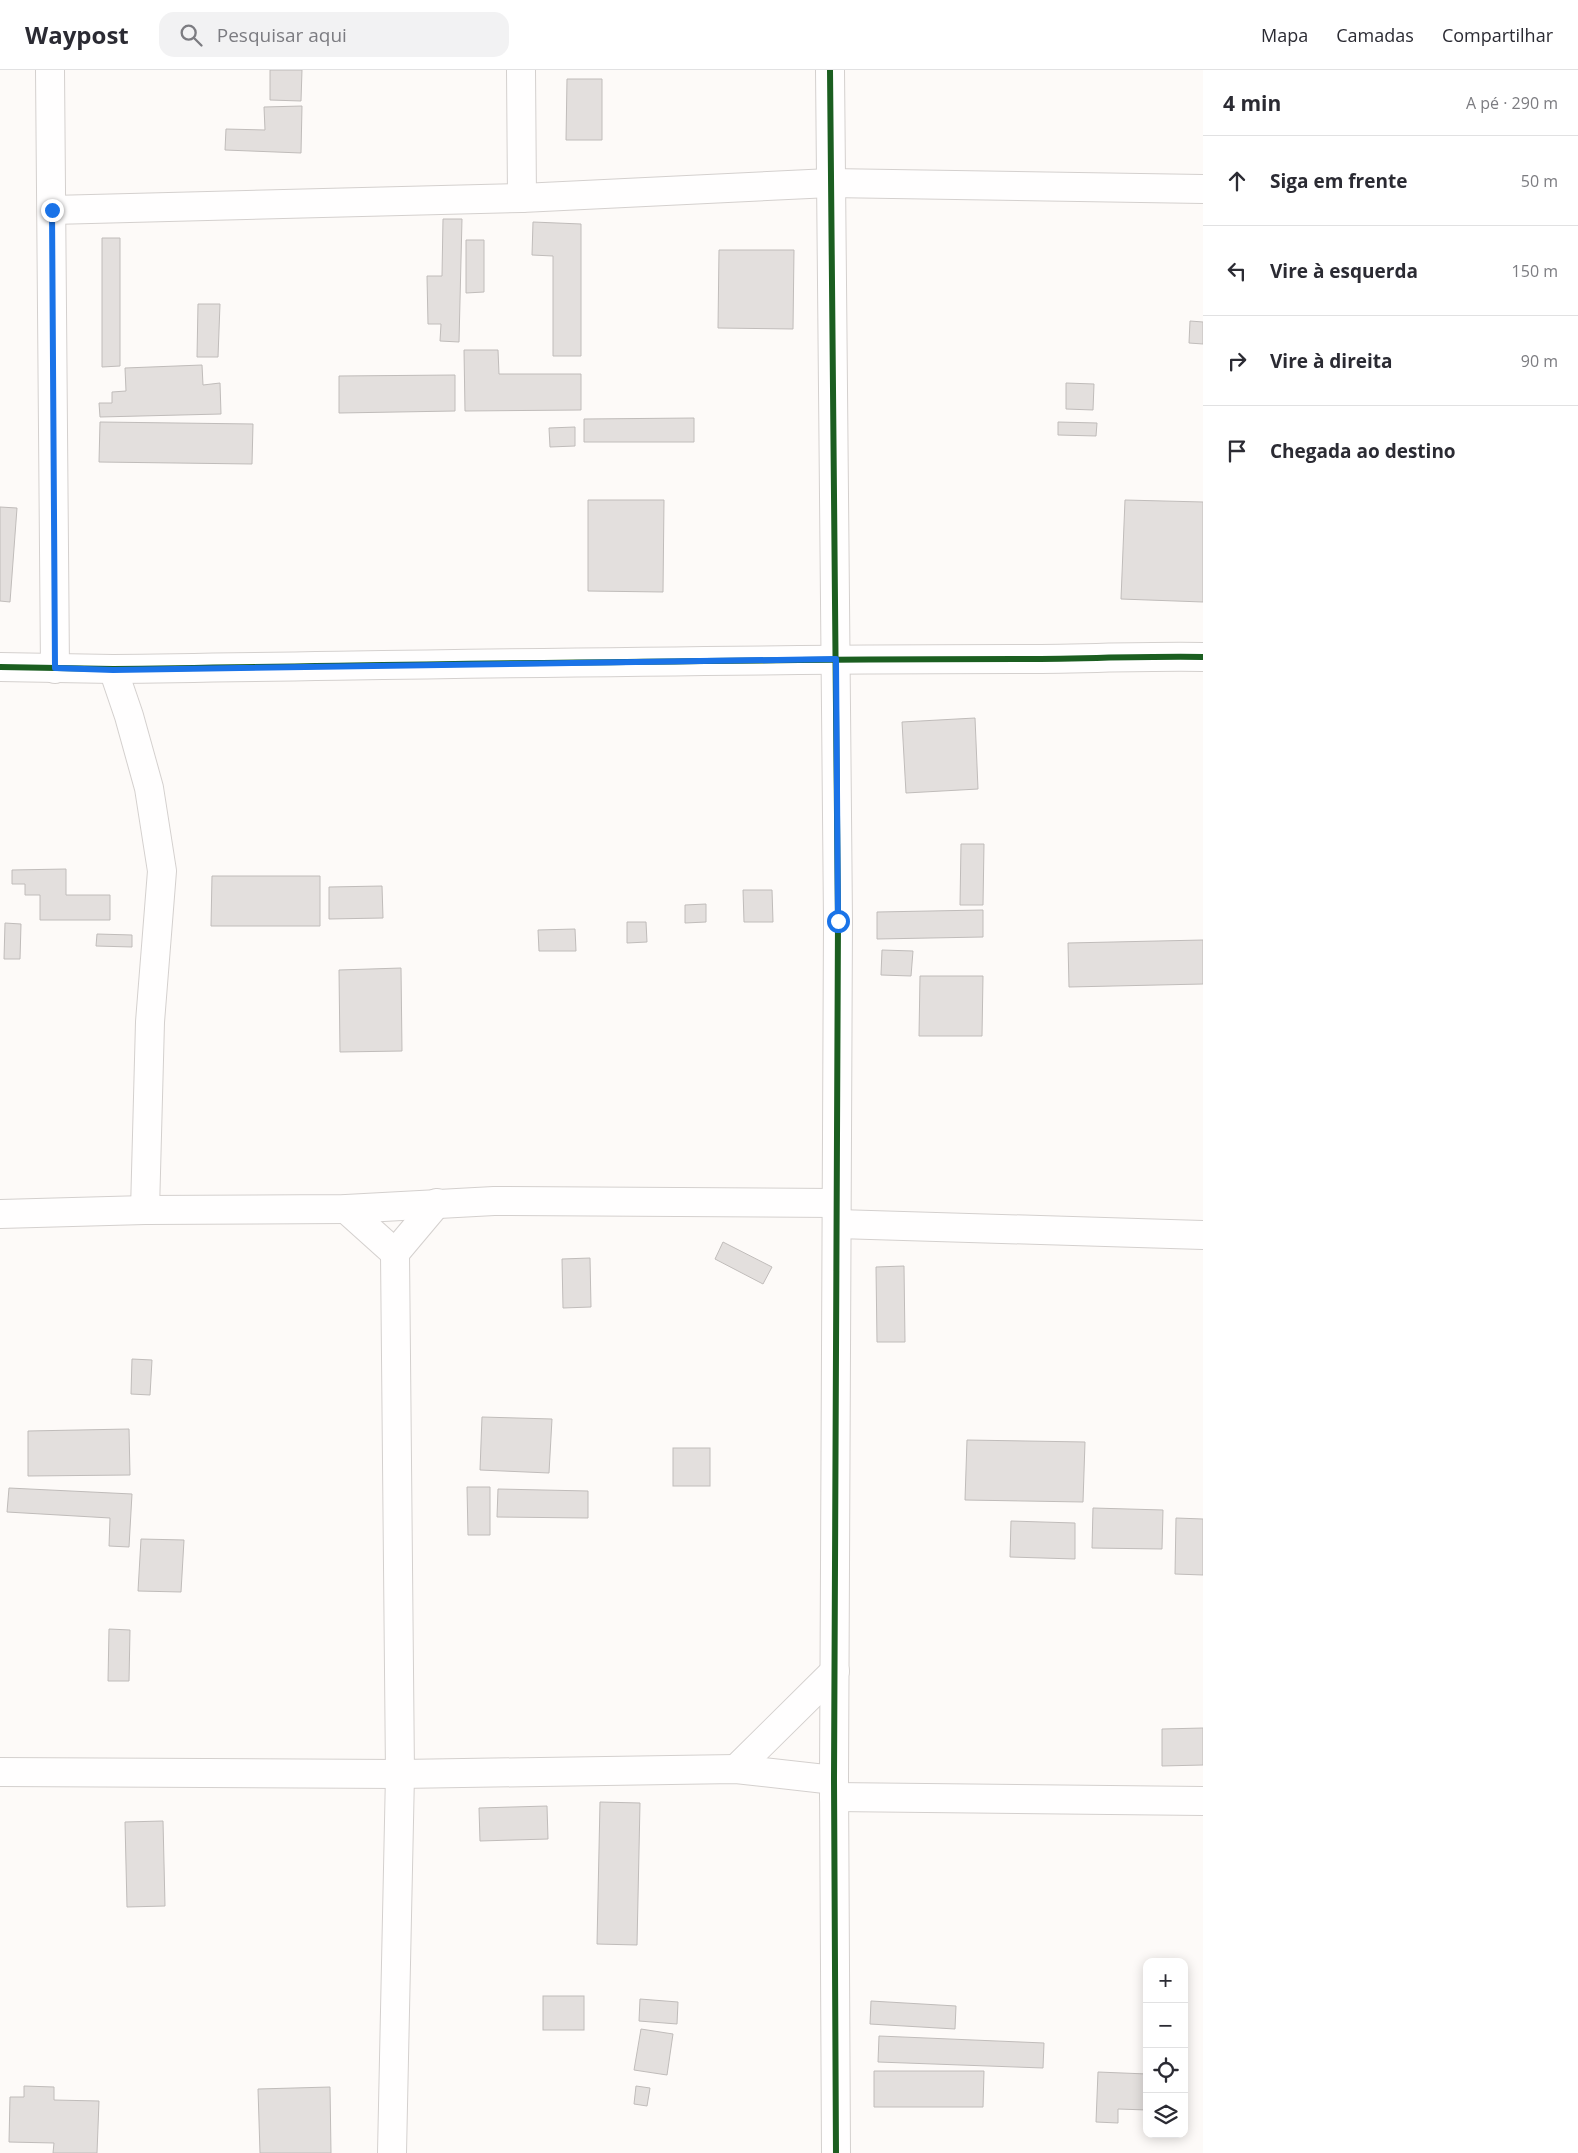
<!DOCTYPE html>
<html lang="pt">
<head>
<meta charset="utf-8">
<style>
	body { margin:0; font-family:"Open Sans",sans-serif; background:#f2f2f3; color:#2b2b33 }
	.controls { position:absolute; right:15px; bottom:15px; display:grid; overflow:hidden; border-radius:10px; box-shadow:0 2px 12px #0003 }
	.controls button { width:45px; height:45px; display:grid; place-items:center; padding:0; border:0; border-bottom:1px solid #e1e1e2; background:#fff; color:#2b2b33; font:25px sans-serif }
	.stop { position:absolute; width:15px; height:15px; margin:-11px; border:4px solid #1a73e8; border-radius:50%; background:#fff }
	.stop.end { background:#1a73e8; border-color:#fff; box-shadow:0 1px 5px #0008 }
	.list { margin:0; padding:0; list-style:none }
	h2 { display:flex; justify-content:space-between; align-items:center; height:65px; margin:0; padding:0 20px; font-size:21px }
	h2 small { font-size:16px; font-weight:400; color:#7c7c81 }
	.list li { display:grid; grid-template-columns:32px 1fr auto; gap:15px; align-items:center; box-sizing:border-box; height:90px; padding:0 20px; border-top:1px solid #e1e1e2 }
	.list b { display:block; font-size:19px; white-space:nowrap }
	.list em { font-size:16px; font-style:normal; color:#7c7c81 }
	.icon { flex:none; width:28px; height:28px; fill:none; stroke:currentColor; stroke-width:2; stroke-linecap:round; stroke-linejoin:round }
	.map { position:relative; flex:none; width:1203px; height:2083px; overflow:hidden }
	header { display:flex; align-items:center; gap:30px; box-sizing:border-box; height:70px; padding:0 25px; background:#fff; border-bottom:1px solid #e1e1e2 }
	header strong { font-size:24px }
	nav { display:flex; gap:28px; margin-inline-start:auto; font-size:18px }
	.search { width:350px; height:45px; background:#f2f2f3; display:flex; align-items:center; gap:12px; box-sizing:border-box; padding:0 18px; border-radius:15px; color:#7c7c81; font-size:19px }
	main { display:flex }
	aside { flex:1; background:#fff }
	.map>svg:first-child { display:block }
	.building { fill:#e3dfdd; stroke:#c0bcba }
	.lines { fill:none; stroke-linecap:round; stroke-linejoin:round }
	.minor-casing { stroke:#d4d0ce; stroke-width:30 }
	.minor { stroke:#fffefe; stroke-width:28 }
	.cycleway-casing { stroke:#fff; stroke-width:9 }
	.cycleway { stroke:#1b5e20; stroke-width:6 }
	.route { stroke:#1a73e8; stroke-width:6 }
</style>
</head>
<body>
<header>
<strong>Waypost</strong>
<div class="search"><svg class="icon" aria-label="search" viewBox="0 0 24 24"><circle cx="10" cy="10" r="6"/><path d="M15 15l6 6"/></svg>Pesquisar aqui</div>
<nav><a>Mapa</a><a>Camadas</a><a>Compartilhar</a></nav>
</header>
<main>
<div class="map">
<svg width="1203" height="2083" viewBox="0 0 1203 2083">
	<rect width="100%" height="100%" fill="#fdfaf8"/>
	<g class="building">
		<polygon points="270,0 302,0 301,31 270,30"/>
		<polygon points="567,9 602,9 602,70 566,70"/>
		<polygon points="302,36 301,83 225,80 226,59 265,60 264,37"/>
		<polygon points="443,149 462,149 459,272 440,271 441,254 428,254 427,206 442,206"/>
		<polygon points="533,152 581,154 581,286 553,286 553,186 532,185"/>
		<polygon points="102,168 120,168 120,296 102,297"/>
		<polygon points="466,170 484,170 484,222 466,223"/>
		<polygon points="719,180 794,180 793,259 718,258"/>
		<polygon points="198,234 220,234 218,287 197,287"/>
		<polygon points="1190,251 1203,252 1203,274 1189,273"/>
		<polygon points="464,280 498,280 499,304 581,304 581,340 465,341"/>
		<polygon points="202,295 203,315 220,313 221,344 100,347 99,333 112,333 112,322 126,321 125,298"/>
		<polygon points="455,305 455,341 339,343 339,306"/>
		<polygon points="1066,313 1094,314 1093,340 1066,339"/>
		<polygon points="694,348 694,372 584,372 584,349"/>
		<polygon points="100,352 253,354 252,394 99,392"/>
		<polygon points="1058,352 1097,353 1096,366 1058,365"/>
		<polygon points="575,357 575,376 550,377 549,358"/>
		<polygon points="588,430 664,430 663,522 588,521"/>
		<polygon points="1125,430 1203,432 1203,532 1121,529"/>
		<polygon points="0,437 17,438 10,532 0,531"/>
		<polygon points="975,648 978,719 906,723 902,652"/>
		<polygon points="961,774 984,774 983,835 960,835"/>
		<polygon points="66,799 66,825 110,825 110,850 40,850 40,825 25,825 25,814 12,814 12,800"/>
		<polygon points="212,806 320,806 320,856 211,856"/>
		<polygon points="382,816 383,848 329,849 329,817"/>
		<polygon points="743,820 772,820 773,852 744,852"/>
		<polygon points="706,834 706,852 685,853 685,835"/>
		<polygon points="983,840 983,867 877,869 877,842"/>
		<polygon points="627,852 646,852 647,872 627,873"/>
		<polygon points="5,853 21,854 20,889 4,889"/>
		<polygon points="575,859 576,881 539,881 538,860"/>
		<polygon points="97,864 132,865 132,877 96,876"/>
		<polygon points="1203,870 1203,914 1069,917 1068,873"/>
		<polygon points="882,880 913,881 911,906 881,905"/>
		<polygon points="401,898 402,981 340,982 339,900"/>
		<polygon points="920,906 983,906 982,966 919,966"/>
		<polygon points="723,1172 772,1197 763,1214 715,1189"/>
		<polygon points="590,1188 591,1237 563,1238 562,1189"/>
		<polygon points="904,1196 905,1272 877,1272 876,1197"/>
		<polygon points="132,1289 152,1290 150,1325 131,1324"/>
		<polygon points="482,1347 552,1349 549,1403 480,1400"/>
		<polygon points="129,1359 130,1405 28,1406 28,1361"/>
		<polygon points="967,1370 1085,1372 1083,1432 965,1430"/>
		<rect x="673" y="1378" width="37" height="38"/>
		<polygon points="467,1417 490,1417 490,1465 468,1465"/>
		<polygon points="9,1418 132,1424 129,1477 109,1476 110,1448 7,1442"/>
		<polygon points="498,1419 588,1421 588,1448 497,1447"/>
		<polygon points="1093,1438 1163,1440 1162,1479 1092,1478"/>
		<polygon points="1176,1448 1203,1449 1203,1505 1175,1504"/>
		<polygon points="1011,1451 1075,1453 1075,1489 1010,1487"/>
		<polygon points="141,1469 184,1470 181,1522 138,1521"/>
		<polygon points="109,1559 130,1560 129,1611 108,1611"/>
		<polygon points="1203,1658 1203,1695 1162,1696 1162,1659"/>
		<polygon points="600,1732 640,1733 637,1875 597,1874"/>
		<polygon points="547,1736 548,1769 480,1771 479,1738"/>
		<polygon points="163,1751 165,1836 127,1837 125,1752"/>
		<rect x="543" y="1926" width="41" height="34"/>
		<polygon points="640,1929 678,1932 677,1954 639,1951"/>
		<polygon points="871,1931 956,1936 955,1959 870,1954"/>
		<polygon points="641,1959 673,1964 667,2005 634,2000"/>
		<polygon points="879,1966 1044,1973 1043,1998 878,1992"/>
		<polygon points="874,2001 984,2001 983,2037 874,2037"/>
		<polygon points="1098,2002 1147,2004 1147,2040 1118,2039 1118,2053 1096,2052"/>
		<polygon points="24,2016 54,2017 54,2030 99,2031 97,2083 53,2083 54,2073 9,2072 10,2027 24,2027"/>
		<polygon points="636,2016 650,2018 647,2036 634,2034"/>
		<polygon points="330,2017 331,2083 260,2083 258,2019"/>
	</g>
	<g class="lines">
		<defs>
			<g id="minor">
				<polyline points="50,0 55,599"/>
				<polyline points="521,0 522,128"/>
				<polyline points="830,0 838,851 834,1710 836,2083"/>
				<polyline points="52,140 522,128 830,113 1203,119"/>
				<path d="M 0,597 L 113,599 C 414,595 716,589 1017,589 C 1079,589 1141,586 1203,587"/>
				<polyline points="113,599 129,646 149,718 162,801 150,952 145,1140"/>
				<polyline points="346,1139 395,1183"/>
				<polyline points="0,1144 145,1140 346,1139 494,1131 836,1133"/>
				<polyline points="838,1154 1203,1165"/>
				<polyline points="736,1699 835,1601"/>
				<polyline points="0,1702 400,1704 736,1699 834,1710"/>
				<polyline points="834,1727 1203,1731"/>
				<polyline points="392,2083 400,1704 395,1183 437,1133"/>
			</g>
		</defs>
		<use href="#minor" class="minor-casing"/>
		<use href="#minor" class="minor"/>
		<defs>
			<g id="cycleway">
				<polyline points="830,0 838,851 834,1710 836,2083"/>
				<path d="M 0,597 L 113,599 C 414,595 716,589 1017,589 C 1079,589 1141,586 1203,587"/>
			</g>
		</defs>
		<use href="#cycleway" class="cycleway-casing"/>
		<use href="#cycleway" class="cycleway"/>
	</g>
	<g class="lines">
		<polyline class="route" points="52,140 55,598 113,600 836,589 838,851"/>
	</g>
</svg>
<div class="controls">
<button>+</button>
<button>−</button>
<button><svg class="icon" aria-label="locate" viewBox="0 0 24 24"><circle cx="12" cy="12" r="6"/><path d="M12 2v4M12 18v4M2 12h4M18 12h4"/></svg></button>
<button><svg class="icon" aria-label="layers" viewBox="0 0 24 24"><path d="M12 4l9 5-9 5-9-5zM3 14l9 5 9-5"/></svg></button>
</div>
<div class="stop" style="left:838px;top:851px"></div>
<div class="stop end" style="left:52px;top:140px"></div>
</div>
<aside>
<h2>4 min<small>A pé · 290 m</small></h2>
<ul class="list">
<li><svg class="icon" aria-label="ahead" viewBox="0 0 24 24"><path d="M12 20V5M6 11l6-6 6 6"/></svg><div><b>Siga em frente</b></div><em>50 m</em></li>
<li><svg class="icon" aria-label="left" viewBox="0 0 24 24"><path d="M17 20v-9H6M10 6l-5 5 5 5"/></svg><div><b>Vire à esquerda</b></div><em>150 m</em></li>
<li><svg class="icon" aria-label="right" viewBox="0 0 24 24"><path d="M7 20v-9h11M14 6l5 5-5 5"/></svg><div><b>Vire à direita</b></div><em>90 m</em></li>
<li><svg class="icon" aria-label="arrive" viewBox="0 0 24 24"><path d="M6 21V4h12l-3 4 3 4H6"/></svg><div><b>Chegada ao destino</b></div></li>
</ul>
</aside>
</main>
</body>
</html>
